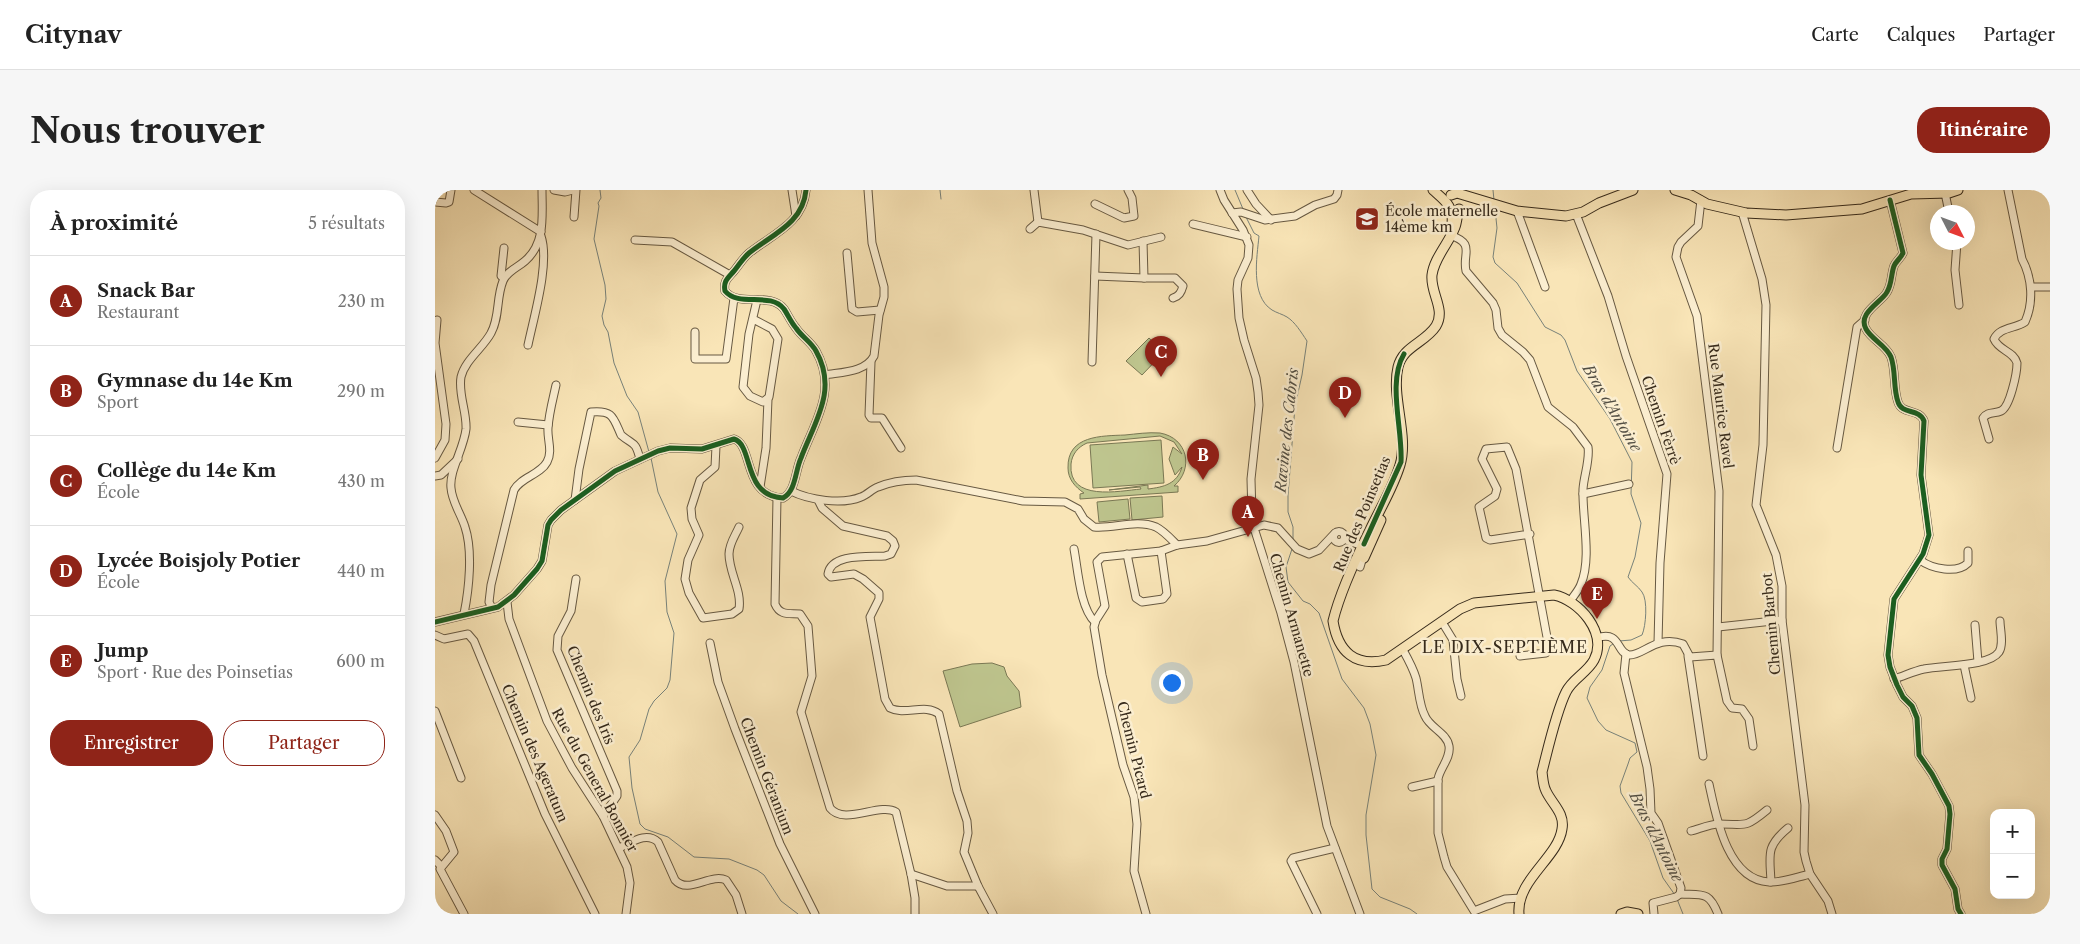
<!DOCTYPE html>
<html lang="fr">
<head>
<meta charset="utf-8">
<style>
	body { margin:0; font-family:"Libre Caslon Text",serif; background:#f6f6f6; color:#222 }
	.controls { position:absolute; right:15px; bottom:15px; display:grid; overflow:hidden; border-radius:10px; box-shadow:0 5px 20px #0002 }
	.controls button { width:45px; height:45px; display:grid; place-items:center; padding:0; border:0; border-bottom:1px solid #e0e0e0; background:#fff; color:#222; font:25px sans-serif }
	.compass { position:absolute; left:1495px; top:15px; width:45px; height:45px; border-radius:50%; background:#fff; box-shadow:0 5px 20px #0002; rotate:132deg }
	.you { position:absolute; left:736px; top:492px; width:18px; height:18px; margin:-12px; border:4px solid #fff; border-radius:50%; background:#1a73e8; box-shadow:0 0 0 8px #1a73e833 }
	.badge { display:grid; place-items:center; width:32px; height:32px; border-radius:50%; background:#8f2418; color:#fff; font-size:16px; font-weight:700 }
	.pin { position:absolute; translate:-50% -41px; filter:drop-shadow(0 1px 2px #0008) }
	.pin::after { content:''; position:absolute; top:26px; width:18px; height:15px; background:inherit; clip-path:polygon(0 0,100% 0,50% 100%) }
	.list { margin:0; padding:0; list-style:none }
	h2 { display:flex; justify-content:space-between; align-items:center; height:65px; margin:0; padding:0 20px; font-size:21px }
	h2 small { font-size:16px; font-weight:400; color:#767676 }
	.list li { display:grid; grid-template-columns:32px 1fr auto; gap:15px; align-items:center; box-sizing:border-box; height:90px; padding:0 20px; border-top:1px solid #e0e0e0 }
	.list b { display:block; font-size:19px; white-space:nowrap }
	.list p { margin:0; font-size:16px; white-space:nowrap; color:#767676 }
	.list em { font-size:16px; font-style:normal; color:#767676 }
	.actions { display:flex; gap:10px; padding:15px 20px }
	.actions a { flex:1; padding:11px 0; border:1px solid #8f2418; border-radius:20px; text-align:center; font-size:18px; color:#8f2418 }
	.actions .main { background:#8f2418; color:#fff }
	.map { position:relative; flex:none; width:1615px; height:724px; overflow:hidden; border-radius:20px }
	header { display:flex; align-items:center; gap:30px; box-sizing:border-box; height:70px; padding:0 25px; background:#fff; border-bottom:1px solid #e0e0e0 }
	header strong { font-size:24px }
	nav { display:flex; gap:28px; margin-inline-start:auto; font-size:18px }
	.intro { display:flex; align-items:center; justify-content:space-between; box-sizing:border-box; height:120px; padding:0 30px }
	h1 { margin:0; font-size:35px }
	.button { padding:12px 22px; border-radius:20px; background:#8f2418; color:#fff; font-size:18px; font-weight:700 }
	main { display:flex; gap:30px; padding:0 30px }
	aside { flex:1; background:#fff; border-radius:20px; box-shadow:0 5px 20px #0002 }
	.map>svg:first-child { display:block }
	.green { fill:#bec58e; stroke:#7a7854; fill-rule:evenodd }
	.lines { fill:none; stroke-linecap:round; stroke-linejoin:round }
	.stream { stroke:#78827a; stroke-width:1 }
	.minor-casing { stroke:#675942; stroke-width:9 }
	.major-casing { stroke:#362a1b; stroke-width:11 }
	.minor { stroke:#fbeed0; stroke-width:7 }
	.major { stroke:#f9e5b7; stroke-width:9 }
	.cycleway-casing { stroke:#fbeed0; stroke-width:8 }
	.cycleway { stroke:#1b5e20; stroke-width:5 }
	.labels { text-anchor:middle; stroke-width:5; stroke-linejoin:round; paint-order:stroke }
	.poi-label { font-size:14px; fill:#362a1b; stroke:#fbeed0; text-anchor:start }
	.street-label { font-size:14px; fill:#362a1b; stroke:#fbeed0 }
	.water-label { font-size:15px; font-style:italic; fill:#524e43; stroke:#fbeed0 }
	.quarter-label { font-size:16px; letter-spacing:1px; fill:#362a1b; stroke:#fbeed0 }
</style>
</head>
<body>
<header>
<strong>Citynav</strong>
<nav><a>Carte</a><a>Calques</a><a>Partager</a></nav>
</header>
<div class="intro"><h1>Nous trouver</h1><a class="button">Itinéraire</a></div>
<main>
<aside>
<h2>À proximité<small>5 résultats</small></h2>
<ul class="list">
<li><span class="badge">A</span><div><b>Snack Bar</b><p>Restaurant</p></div><em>230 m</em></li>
<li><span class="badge">B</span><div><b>Gymnase du 14e Km</b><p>Sport</p></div><em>290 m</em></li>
<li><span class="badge">C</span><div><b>Collège du 14e Km</b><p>École</p></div><em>430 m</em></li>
<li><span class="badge">D</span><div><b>Lycée Boisjoly Potier</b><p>École</p></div><em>440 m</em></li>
<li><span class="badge">E</span><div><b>Jump</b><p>Sport · Rue des Poinsetias</p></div><em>600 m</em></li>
</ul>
<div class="actions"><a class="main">Enregistrer</a><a>Partager</a></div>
</aside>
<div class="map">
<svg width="1615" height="724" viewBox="0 0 1615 724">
	<rect width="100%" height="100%" fill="#f9e5b7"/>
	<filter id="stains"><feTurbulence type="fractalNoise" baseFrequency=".004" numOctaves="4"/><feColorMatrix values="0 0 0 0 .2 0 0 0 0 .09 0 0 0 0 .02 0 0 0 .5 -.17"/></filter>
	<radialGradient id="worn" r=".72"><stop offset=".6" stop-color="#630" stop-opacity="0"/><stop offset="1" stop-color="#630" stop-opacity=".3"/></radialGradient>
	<g class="green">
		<polygon points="714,148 729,162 707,185 691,171"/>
		<path d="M 725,243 C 753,248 759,279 739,296 L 743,296 L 743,302 L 645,309 L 645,304 L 649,303 C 640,297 633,289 633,278 C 632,245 667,246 690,245 C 701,244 713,242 725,243 ZM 725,246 L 739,252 L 747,264 L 738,257 L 734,269 L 740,285 L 747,277 C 742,294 729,297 713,299 L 713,295 L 674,300 L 705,297 L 706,299 C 684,301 633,312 636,274 C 637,264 643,257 652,253 Z"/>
		<polygon points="726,250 729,293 658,298 655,255"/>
		<polygon points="727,306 728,327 697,330 695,308"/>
		<polygon points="693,309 695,329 664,332 662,312"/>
		<polygon points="557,473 569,477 572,486 584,501 586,517 525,537 508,481 537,474"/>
	</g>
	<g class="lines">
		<g class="stream">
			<polyline points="165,0 166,8 163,13 164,16 159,49 170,95 171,109 167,126 169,135 173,142 179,173 192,206 203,222 214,262"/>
			<polyline points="505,0 506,9"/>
			<polyline points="800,0 808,19"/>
			<polyline points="1058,0 1059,10"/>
			<path d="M 1060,19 L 1062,38 L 1058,67 L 1060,73 L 1082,93 L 1110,137 L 1126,145 L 1130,150 L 1142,181 L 1175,229 L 1197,272 L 1196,304 L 1206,333 L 1200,367 L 1193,387 C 1197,393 1203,396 1207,402 C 1213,410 1211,436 1207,445 L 1196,450 L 1184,451"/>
			<path d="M 811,27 L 819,43 L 824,46 C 822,67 815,106 837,120 C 842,123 847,124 852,127 C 860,132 866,142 872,151 L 867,185 L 860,216 L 853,305 L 853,322 L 858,337 L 858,350"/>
			<polyline points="216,268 223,302 242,344 230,391 232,422 239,443 235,490 232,498 219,511 214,519 205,550 194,567 197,598 205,634 210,639 233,647 259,667 294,669 322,680 329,685 346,711 363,724"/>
			<polyline points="857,359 851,377 853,392 868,411 875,414 884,423 907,489 929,518 935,534 941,565 931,625 931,645 937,699 945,707 975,719 982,724"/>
			<polyline points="1178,454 1175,456 1167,480 1155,497 1152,508 1163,531 1171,540 1200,553 1202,562 1195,568 1193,574 1185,596 1186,603 1215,651 1228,688 1240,705"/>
			<polyline points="1242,709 1248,724"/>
		</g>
		<defs>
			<g id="minor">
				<polyline points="39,0 106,42"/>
				<polyline points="119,0 130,2 138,0"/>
				<polyline points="357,0 361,26"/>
				<polyline points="599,0 603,32"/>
				<polyline points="785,0 789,10 808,40 814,55 813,68 803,90 802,99 804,128 809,150 821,188 823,202 824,215 816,289 817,325 820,341 846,423 859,472 892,636 925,724"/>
				<polyline points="812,0 821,14 836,30"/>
				<polyline points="1510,3 1514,22"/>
				<polyline points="1266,10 1263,36 1246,52 1243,57 1241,67 1262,126 1284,301 1282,465"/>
				<path d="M 1455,10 L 1468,63 C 1466,68 1461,71 1459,76 C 1456,84 1457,94 1452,102 C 1447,112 1422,123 1431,139 C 1437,150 1451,155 1456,167 C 1461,181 1458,198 1463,212 C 1467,225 1484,218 1489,231 L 1486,285 L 1494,345 L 1488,364 L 1459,409 L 1453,465 L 1455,477 L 1462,495 L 1468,507 L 1477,516 L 1482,528 L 1484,565 L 1497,584 L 1514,616 L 1515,624 L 1512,659 L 1507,669 L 1507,675 L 1520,699 L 1523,719 L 1526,724"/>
				<polyline points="0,12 11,13 14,12 16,0"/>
				<polyline points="660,14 689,28 699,26 697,8 693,0"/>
				<polyline points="1082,21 1110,97"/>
				<polyline points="1307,22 1327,89 1331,115 1328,255 1321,315 1341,365 1347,396 1347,430 1370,615 1369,662 1371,671 1375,684 1393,711 1397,724"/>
				<polyline points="797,23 806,22 830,30 860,26 880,15 899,9 902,5 903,0"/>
				<polyline points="1141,24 1173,106 1191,166 1232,284 1225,373 1223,453"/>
				<polyline points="139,27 141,0"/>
				<polyline points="758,34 812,47"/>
				<polyline points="595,39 603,32 648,40 693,55 726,47"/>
				<path d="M 1015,45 C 1041,54 1027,63 1031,81 L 1058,113 L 1061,120 L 1063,138 L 1067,145 L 1088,162 L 1095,170 L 1113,217 L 1138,237 L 1153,257 C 1155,270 1149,285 1148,299 C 1147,327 1157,368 1146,394 C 1144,400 1139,405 1136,410"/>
				<polyline points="200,50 237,52 295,85"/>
				<path d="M 708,51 L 709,88 L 740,88 L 748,96 C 746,103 744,106 738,108"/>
				<polyline points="1522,52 1520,80 1524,115"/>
				<polyline points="69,58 66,86 69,88"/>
				<polyline points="412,63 417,119 422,122 445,120"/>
				<polyline points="660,86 709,88"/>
				<polyline points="1597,97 1615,97"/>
				<polyline points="318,129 337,139 343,149 334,207 328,212 315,206 308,197 314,144 322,110"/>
				<polyline points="260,142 260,169 291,169 299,108"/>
				<path d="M 93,155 C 99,126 115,73 106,46"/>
				<polyline points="436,172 434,225 436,228 447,228 466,258"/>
				<polyline points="657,172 661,44"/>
				<path d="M 390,185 C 407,182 431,182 439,166 L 444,125 L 449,107 L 449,97 L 437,53 L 433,0"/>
				<polyline points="83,232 113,235"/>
				<path d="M 1554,249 L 1548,228 C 1553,221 1559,224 1566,221 C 1575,217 1582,183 1582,173 C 1579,161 1564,161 1559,149 C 1565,137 1579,139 1590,132 C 1599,112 1597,88 1587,69 L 1573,0"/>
				<path d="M 281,256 L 280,277 L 265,290 L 256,318 L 257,329 L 264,345 L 253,370 L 250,389 L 254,403 L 268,428 L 297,424 L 304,419 C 307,400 294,383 294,364 C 294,354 300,346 304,337"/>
				<polyline points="1402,258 1422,137 1430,130"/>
				<polyline points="0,268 10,250 11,234 0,153 2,130"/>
				<polyline points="0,286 6,285 23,269"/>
				<polyline points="325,297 331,258 333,209"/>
				<path d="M 356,301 C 374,310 407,315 426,307 C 432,305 437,299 443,297 C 455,292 469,290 481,290 L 588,311 L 630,312 L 643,319 L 649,329 L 659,337 C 679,339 701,329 721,337 C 729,341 736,349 742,355"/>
				<polyline points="1148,304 1194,294"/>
				<path d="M 342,308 L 340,414 C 345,426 354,423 365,424 L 373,436 L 377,486 L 366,522 L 395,618 C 409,636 445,612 461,622 L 476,684 L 480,708 L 480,724"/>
				<path d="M 140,310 L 144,279 L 156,222 C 178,220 178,227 186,245 C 199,256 200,250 205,269"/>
				<path d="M 383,310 L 387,318 L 408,336 L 452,346 L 458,351 L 460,356 L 456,364 L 450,366 C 434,367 396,363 393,384 L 396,387 L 419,384 L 428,389 L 444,403 L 444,409 L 435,427 L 450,509 L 455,518 C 470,526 490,513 504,524 L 522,601 L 532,631 L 533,643 L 529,662 L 543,696 L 558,724"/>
				<circle cx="904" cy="347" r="5.5"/>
				<polyline points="912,349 913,351 931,357"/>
				<path d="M 639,359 C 643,380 645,418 660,432"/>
				<polyline points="692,364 701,408 707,412 728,409 732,404 726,361"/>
				<path d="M 1485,370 C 1497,379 1522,384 1533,373 L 1533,361"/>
				<polyline points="925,377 929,363"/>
				<polyline points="141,389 136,421 123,446 122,460 182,601 182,606 168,626"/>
				<polyline points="72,412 74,429 112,531 137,578 168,626 192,677 195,693 191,724"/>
				<path d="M 57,418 L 54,412 L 56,395 L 79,300 C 86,287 105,285 112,272 C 118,261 112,249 113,238 C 114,223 118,209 121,195"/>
				<path d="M 29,424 C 34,399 38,361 30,337 C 26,324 17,312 16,298 C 14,281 29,258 31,239 C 32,222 23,204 26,187 C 30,170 48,158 56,143 C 65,127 61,108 68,91 C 72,81 82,78 90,71 C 111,53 107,25 107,0"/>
				<path d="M 0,432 L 63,417 L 79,405 L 102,379 L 107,371 L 113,335 L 116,330 L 126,320 L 180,281 L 223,261 L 235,258 L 267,259 L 299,249 C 319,255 307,306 348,308 C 361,301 360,281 366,268 C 380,231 403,200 381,161 C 376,152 367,147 361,138 C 356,132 353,125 349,119 C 335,101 304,118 290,101 C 288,91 293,88 299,81 C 304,75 308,68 314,63 C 336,45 368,34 371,0"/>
				<polyline points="1007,432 1018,450 1022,489 1026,506"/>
				<polyline points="1540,435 1543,472"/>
				<polyline points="1283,437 1347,430"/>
				<polyline points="0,445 9,449 33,444 39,451 110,624 160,724"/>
				<path d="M 1162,448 C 1186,440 1181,463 1194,465 C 1208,466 1222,444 1248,454 L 1255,467 L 1282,465 L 1292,511 L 1297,518 L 1307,519 L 1314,529 L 1318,556"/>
				<polyline points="275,453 283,492 300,539 345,654 380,724"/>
				<path d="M 968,460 C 973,469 978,478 981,488 C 984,500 984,515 990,526 C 995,538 1012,543 1014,556 C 1016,568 1005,578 1003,589 L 1003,643 L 1009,667 L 1012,677 L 1039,721 L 1070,709 L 1086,708"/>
				<polyline points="1191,464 1189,483 1212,577 1215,599 1216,623 1223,633 1246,698 1245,704 1241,707 1218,713 1219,724"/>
				<polyline points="1085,466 1111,463 1114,458 1081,279 1072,257 1051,259 1047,269 1062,299 1060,306 1044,317 1051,348 1055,350 1095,344"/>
				<polyline points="1253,466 1268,566"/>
				<polyline points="1529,475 1536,508"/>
				<path d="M 1459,489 C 1469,486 1479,481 1489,479 C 1506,475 1554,477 1564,462 C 1569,454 1565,439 1565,431"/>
				<polyline points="0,521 26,588"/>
				<path d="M 1274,594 C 1281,626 1292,690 1334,692 C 1347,693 1362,687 1375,684"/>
				<polyline points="977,597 1003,591"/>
				<polyline points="0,625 11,641 19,662 5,679 29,724"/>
				<path d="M 1256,641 C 1264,639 1275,634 1284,634 C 1311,634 1309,639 1332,620"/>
				<path d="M 184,658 C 196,653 211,641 223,652 L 240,690 C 253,705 275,683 291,690 L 301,705 L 307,724"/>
				<polyline points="0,670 6,676"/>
				<polyline points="476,684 512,696 543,696"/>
				<path d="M 1336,692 C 1335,665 1330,657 1353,638"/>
				<path d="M 1245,704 C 1268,705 1274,701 1283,724"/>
				<polyline points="711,724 699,681 702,634 699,607 688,575 667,485 659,437 661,430 670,416 662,372 667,367 726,361 742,355 772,351 829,335 843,338 862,359 874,364 884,360 900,343"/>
				<polyline points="882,724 856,671 858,668 900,658"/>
			</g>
			<g id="major">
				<path d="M 998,0 C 1009,10 1019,16 1017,33"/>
				<polyline points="1240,0 1256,5 1272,14 1311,23 1351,25 1427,19 1476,4 1514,3 1523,0"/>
				<polyline points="1016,5 1022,3 1082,21 1131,26 1148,22 1164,13 1198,0"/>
				<path d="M 1024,19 C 1022,25 1022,32 1020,37 C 1014,53 999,68 997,85 C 995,103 1011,119 1001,136 C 990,153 968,156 963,177 C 956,207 974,246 965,275 C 958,298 945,319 935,340 C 921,368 905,402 898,431 C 903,462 920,477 951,470 L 1025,419 L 1039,413 L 1119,405 C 1144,410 1173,443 1159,470 C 1152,483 1137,489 1131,502 C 1121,522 1113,559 1107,582 C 1108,589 1108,595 1111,601 C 1117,614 1130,623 1127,639 C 1123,668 1081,690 1084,724"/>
				<polyline points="929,368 946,330"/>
				<polyline points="1186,724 1192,722 1203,724"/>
			</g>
		</defs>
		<use href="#minor" class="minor-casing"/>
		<use href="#major" class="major-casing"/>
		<use href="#minor" class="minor"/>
		<use href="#major" class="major"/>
		<defs>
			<g id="cycleway">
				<path d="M 1455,10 L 1468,63 C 1466,68 1461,71 1459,76 C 1456,84 1457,94 1452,102 C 1447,112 1422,123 1431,139 C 1437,150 1451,155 1456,167 C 1461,181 1458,198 1463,212 C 1467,225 1484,218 1489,231 L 1486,285 L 1494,345 L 1488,364 L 1459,409 L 1453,465 L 1455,477 L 1462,495 L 1468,507 L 1477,516 L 1482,528 L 1484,565 L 1497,584 L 1514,616 L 1515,624 L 1512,659 L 1507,669 L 1507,675 L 1520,699 L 1523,719 L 1526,724"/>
				<path d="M 929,354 L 966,272 C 968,240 952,192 969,164"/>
				<path d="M 0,432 L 63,417 L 79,405 L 102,379 L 107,371 L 113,335 L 116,330 L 126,320 L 180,281 L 223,261 L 235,258 L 267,259 L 299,249 C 319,255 307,306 348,308 C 361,301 360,281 366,268 C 380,231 403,200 381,161 C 376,152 367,147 361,138 C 356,132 353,125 349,119 C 335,101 304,118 290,101 C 288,91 293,88 299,81 C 304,75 308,68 314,63 C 336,45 368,34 371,0"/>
			</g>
		</defs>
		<use href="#cycleway" class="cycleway-casing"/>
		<use href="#cycleway" class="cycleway"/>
	</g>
	<defs>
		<symbol id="school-square" viewBox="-11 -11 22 22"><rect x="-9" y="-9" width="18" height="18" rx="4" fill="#8f2418" stroke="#fbeed0"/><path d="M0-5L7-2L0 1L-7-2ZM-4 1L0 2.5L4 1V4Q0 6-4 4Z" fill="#fff"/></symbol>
	</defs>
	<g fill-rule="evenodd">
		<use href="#school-square" x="918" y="15" width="28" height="28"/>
	</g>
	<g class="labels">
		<g class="poi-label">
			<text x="950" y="26">École maternelle<tspan x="950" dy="16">14ème km</tspan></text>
		</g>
		<g class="street-label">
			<text transform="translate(1286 216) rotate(83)" y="5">Rue Maurice Ravel</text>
			<text transform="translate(1226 230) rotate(71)" y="5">Chemin Fèrrè</text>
			<text transform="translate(927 324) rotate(-67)" y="5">Rue des Poinsetias</text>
			<text transform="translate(857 425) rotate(74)" y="5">Chemin Armanette</text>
			<text transform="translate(1336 434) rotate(-95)" y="5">Chemin Barbot</text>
			<text transform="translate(156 505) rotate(68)" y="5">Chemin des Iris</text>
			<text transform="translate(699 560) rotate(76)" y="5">Chemin Picard</text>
			<text transform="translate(100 563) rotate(67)" y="5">Chemin des Ageratum</text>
			<text transform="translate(332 586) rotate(69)" y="5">Chemin Géranium</text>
			<text transform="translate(160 590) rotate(61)" y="5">Rue du General Bonnier</text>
		</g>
		<g class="water-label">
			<text transform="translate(1177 218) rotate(59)" y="5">Bras d'Antoine</text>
			<text transform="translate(852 240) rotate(-84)" y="5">Ravine des Cabris</text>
			<text transform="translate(1221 647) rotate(63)" y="5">Bras d'Antoine</text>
		</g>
		<g class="quarter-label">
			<text x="1070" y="463">LE DIX-SEPTIÈME</text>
		</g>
	</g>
	<rect width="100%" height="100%" filter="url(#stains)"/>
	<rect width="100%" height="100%" fill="url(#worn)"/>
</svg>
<div class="controls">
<button>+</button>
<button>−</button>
</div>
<svg class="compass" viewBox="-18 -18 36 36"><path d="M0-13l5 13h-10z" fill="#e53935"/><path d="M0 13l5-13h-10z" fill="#767676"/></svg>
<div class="you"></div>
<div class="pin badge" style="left:813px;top:347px">A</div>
<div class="pin badge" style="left:768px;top:290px">B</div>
<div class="pin badge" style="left:726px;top:187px">C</div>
<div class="pin badge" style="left:910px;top:228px">D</div>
<div class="pin badge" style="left:1162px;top:429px">E</div>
</div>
</main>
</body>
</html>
